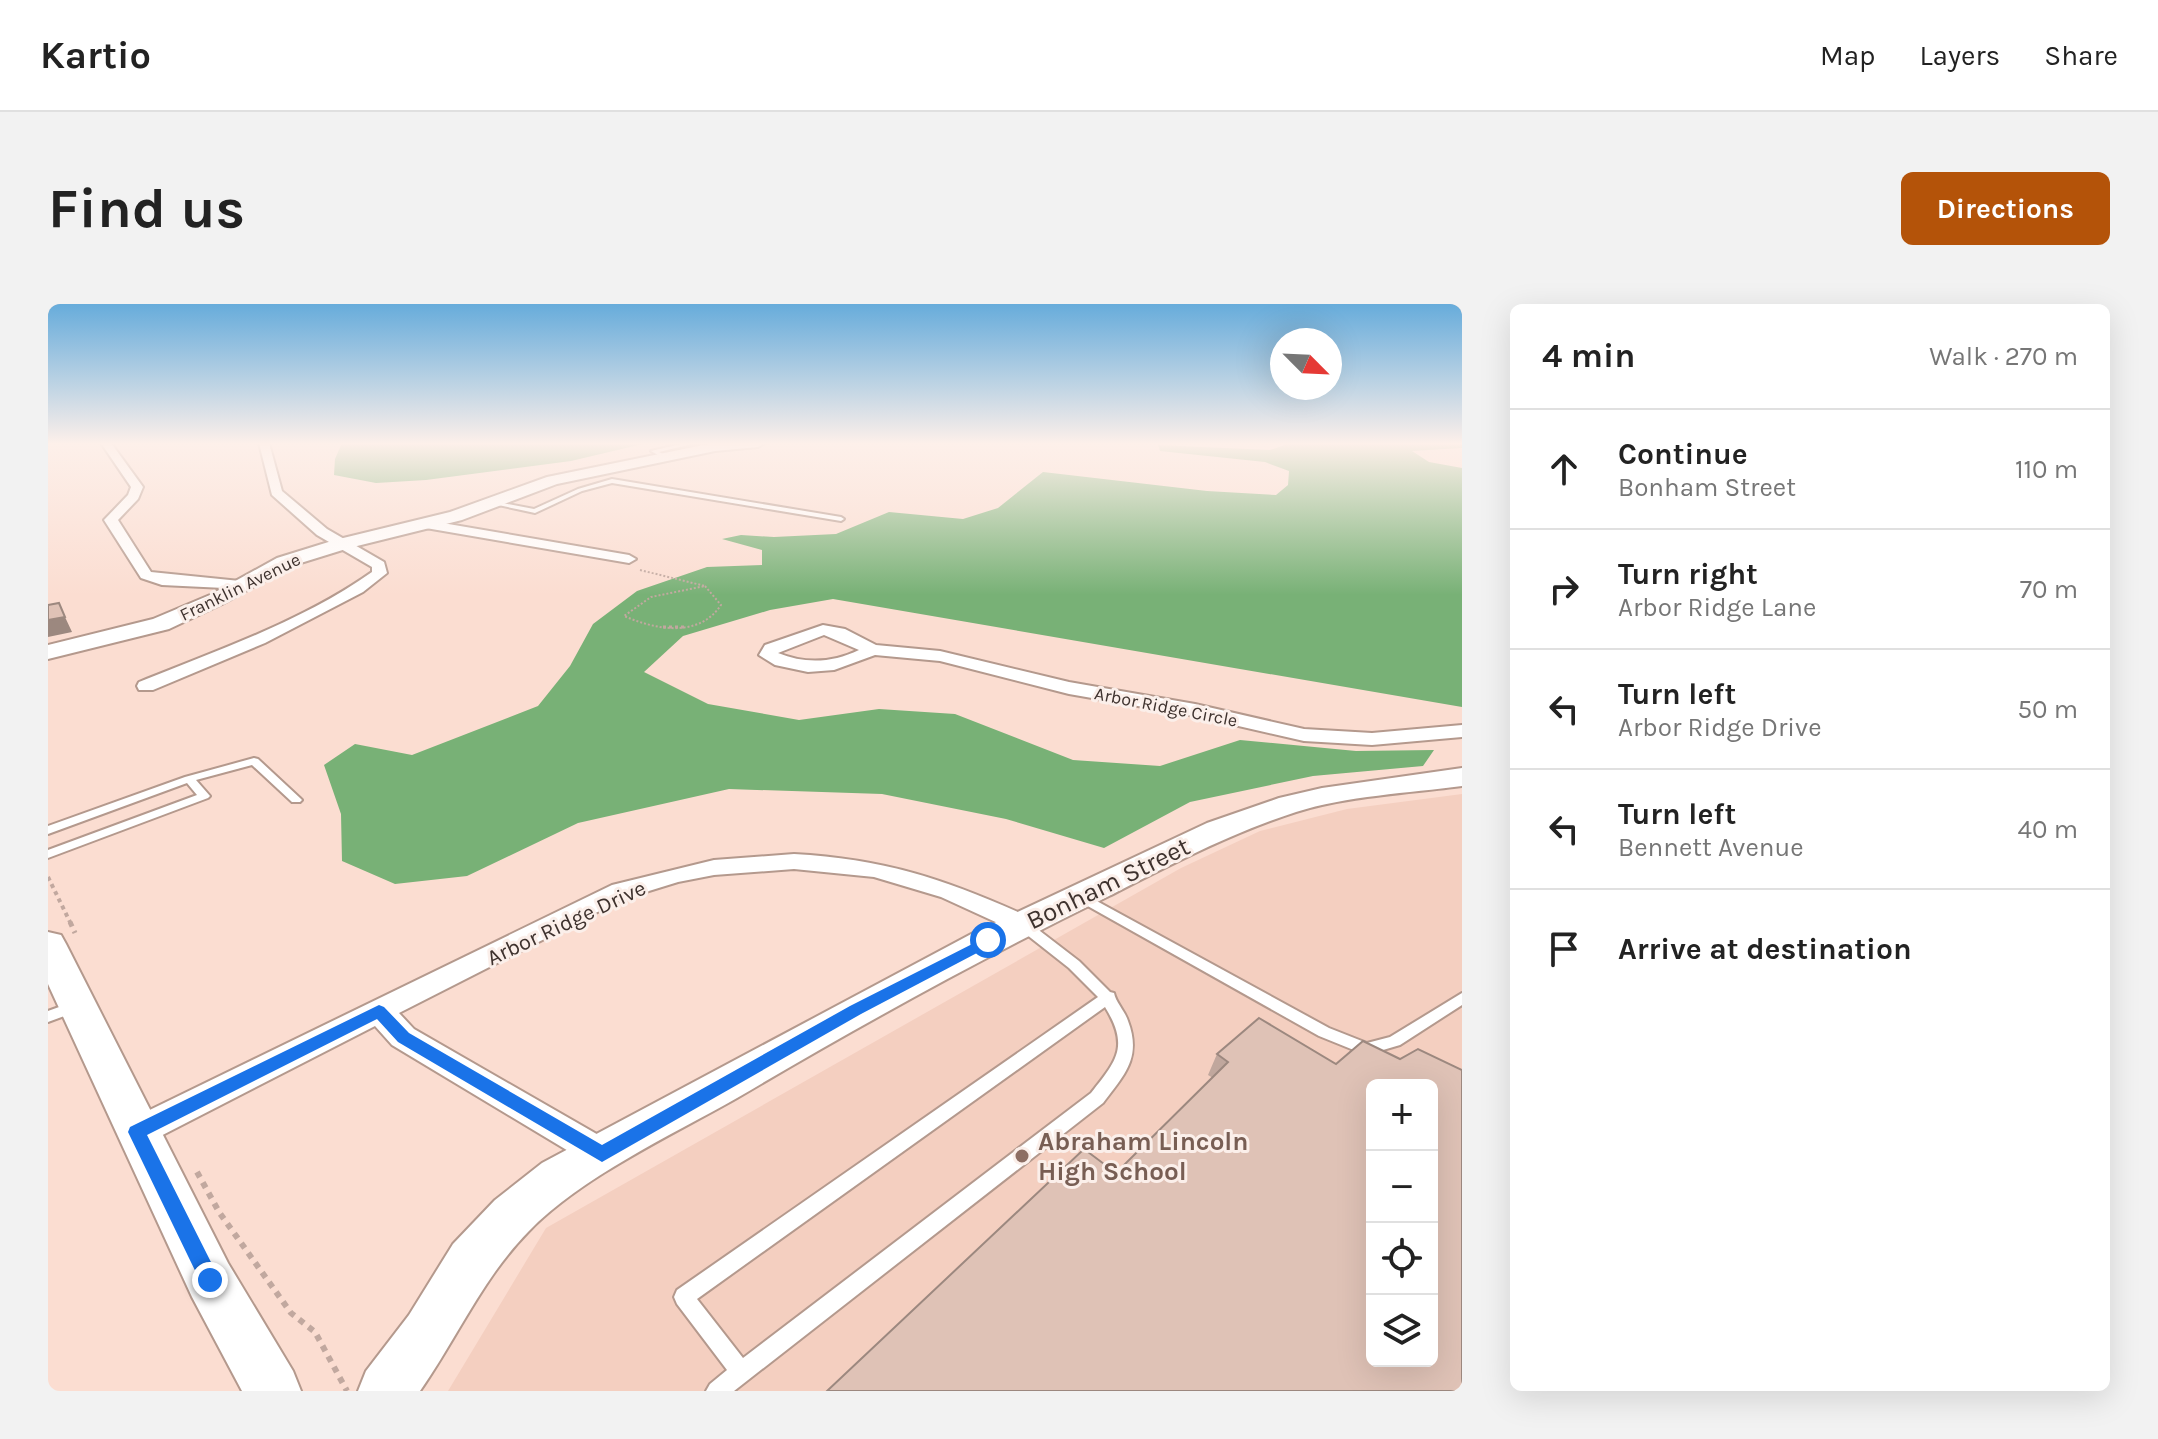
<!DOCTYPE html>
<html lang="en">
<head>
<meta charset="utf-8">
<style>
	body { margin:0; font-family:Karla,sans-serif; background:#f2f2f2; color:#222 }
	.controls { position:absolute; right:24px; bottom:24px; display:grid; overflow:hidden; border-radius:12px; box-shadow:0 8px 32px #0002 }
	.controls button { width:72px; height:72px; display:grid; place-items:center; padding:0; border:0; border-bottom:2px solid #e0e0e0; background:#fff; color:#222; font:40px sans-serif }
	.compass { position:absolute; left:1222px; top:24px; width:72px; height:72px; border-radius:50%; background:#fff; box-shadow:0 8px 32px #0002; rotate:114deg }
	.stop { position:absolute; width:24px; height:24px; margin:-18px; border:6px solid #1a73e8; border-radius:50%; background:#fff }
	.stop.end { background:#1a73e8; border-color:#fff; box-shadow:0 2px 8px #0008 }
	.list { margin:0; padding:0; list-style:none }
	h2 { display:flex; justify-content:space-between; align-items:center; height:104px; margin:0; padding:0 32px; font-size:34px }
	h2 small { font-size:26px; font-weight:400; color:#767676 }
	.list li { display:grid; grid-template-columns:52px 1fr auto; gap:24px; align-items:center; box-sizing:border-box; height:120px; padding:0 32px; border-top:2px solid #e0e0e0 }
	.list b { display:block; font-size:30px; white-space:nowrap }
	.list p { margin:0; font-size:26px; white-space:nowrap; color:#767676 }
	.list em { font-size:26px; font-style:normal; color:#767676 }
	.icon { flex:none; width:44px; height:44px; fill:none; stroke:currentColor; stroke-width:2; stroke-linecap:round; stroke-linejoin:round }
	.map { position:relative; flex:none; width:1414px; height:1087px; overflow:hidden; border-radius:12px }
	header { display:flex; align-items:center; gap:48px; box-sizing:border-box; height:112px; padding:0 40px; background:#fff; border-bottom:2px solid #e0e0e0 }
	header strong { font-size:38px }
	nav { display:flex; gap:44px; margin-inline-start:auto; font-size:28px }
	.intro { display:flex; align-items:center; justify-content:space-between; box-sizing:border-box; height:192px; padding:0 48px }
	h1 { margin:0; font-size:56px }
	.button { padding:20px 36px; border-radius:12px; background:#b45309; color:#fff; font-size:28px; font-weight:700 }
	main { display:flex; gap:48px; padding:0 48px }
	aside { flex:1; background:#fff; border-radius:12px; box-shadow:0 8px 32px #0002 }
	.map>svg:first-child { display:block }
	.built { fill:#f4cfc0; fill-rule:evenodd }
	.forest { fill:#78b176 }
	.lines { fill:none; stroke-linecap:round; stroke-linejoin:round }
	.lane-casing { stroke:#b4998d; stroke-width:4 }
	.street-casing { stroke:#b4998d; stroke-width:4 }
	.secondary-casing { stroke:#b4998d; stroke-width:4 }
	.path-far4 { stroke:#c1a89f; stroke-width:2; stroke-dasharray:2 2; stroke-linecap:butt }
	.path-far3 { stroke:#c1a89f; stroke-width:3; stroke-dasharray:3 3; stroke-linecap:butt }
	.path-far2 { stroke:#c1a89f; stroke-width:4; stroke-dasharray:4 4; stroke-linecap:butt }
	.path-far1 { stroke:#c1a89f; stroke-width:5; stroke-dasharray:5 5; stroke-linecap:butt }
	.path { stroke:#c1a89f; stroke-width:6; stroke-dasharray:6 6; stroke-linecap:butt }
	.lane { fill:#fff; fill-rule:evenodd }
	.street { fill:#fff; fill-rule:evenodd }
	.secondary { fill:#fff; fill-rule:evenodd }
	.wall { fill:#c0a79d }
	.shaded-wall { fill:#9c887f }
	.building { fill:#dfc2b6; stroke:#9c887f; stroke-width:2; fill-rule:evenodd }
	.route { fill:#1a73e8 }
	.education-dot { fill:#8d6e63; stroke:#fbefea; stroke-width:3 }
	.labels { text-anchor:middle; stroke-width:6; stroke-linejoin:round; paint-order:stroke }
	.far-street-label { font-size:18px; fill:#3e322e; stroke:#fbefea }
	.street-label { font-size:22px; fill:#3e322e; stroke:#fbefea }
	.near-street-label { font-size:26px; fill:#3e322e; stroke:#fbefea }
	.near-education-label { font-size:26px; font-weight:bold; fill:#785e54; stroke:#fbefea; text-anchor:start }
</style>
</head>
<body>
<header>
<strong>Kartio</strong>
<nav><a>Map</a><a>Layers</a><a>Share</a></nav>
</header>
<div class="intro"><h1>Find us</h1><a class="button">Directions</a></div>
<main>
<div class="map">
<svg width="1414" height="1087" viewBox="0 0 1414 1087">
	<rect width="100%" height="100%" fill="#fbddd1"/>
	<path class="built" d="M 1414,490 L 1414,1087 L 400,1087 L 498,924 L 1133,564 L 1212,527 L 1299,505 ZM 1324,781 L 1384,781 L 1384,1057 L 1324,1057 Z"/>
	<g class="forest">
		<polygon points="294,139 599,139 523,157 378,176 328,179 286,171 287,155"/>
		<polygon points="1243,139 1414,139 1414,144 1364,147 1381,158 1414,164 1414,403 785,295 722,306 635,332 596,368 660,400 751,416 831,405 907,410 1025,456 1112,462 1192,436 1308,447 1386,446 1375,462 1265,472 1142,498 1056,544 958,515 834,490 681,485 530,519 419,572 347,580 294,557 293,510 276,461 307,440 364,451 490,402 522,362 545,320 589,287 659,263 714,261 714,246 674,235 693,231 726,233 788,230 841,208 915,215 950,204 995,168 1159,187 1228,191 1240,181 1241,167 1217,158 1112,147 1110,141 1222,146"/>
	</g>
	<g class="lines">
		<defs>
			<g id="lane">
				<polygon points="637,139 648,139 611,148 619,152 617,155 603,147"/>
				<polygon points="564,175 793,213 796,215 793,217 564,179 534,187 487,209 441,199 444,197 486,205 530,185"/>
				<polygon points="206,454 210,455 252,494 254,496 252,498 244,498 204,461 148,476 162,492 160,494 0,554 0,546 149,491 139,479 0,530 0,522 137,473"/>
				<polygon points="1034,589 1281,724 1319,739 1342,733 1414,689 1414,701 1352,741 1318,751 1271,732 1029,596 1028,593 1029,590"/>
				<path d="M 974,616 L 979,617 L 1031,657 L 1062,688 L 1066,689 C 1068,699 1077,707 1080,717 C 1094,754 1076,771 1055,799 L 686,1087 L 658,1087 L 662,1080 L 679,1066 L 629,1000 L 626,993 L 629,986 L 1050,693 L 1021,664 L 969,623 L 967,620 L 969,617 ZM 1057,703 C 1082,743 1068,757 1043,789 L 695,1054 L 649,995 Z"/>
				<polygon points="25,698 30,699 32,703 30,707 0,718 0,707"/>
			</g>
			<g id="street">
				<polygon points="53,139 63,139 95,183 90,195 70,216 103,268 192,277 200,282 197,285 114,281 93,274 56,216 80,191 83,183"/>
				<path d="M 211,139 L 221,139 L 234,187 L 279,225 L 336,258 L 339,269 L 315,288 L 217,339 L 105,386 L 91,386 L 89,382 L 91,378 C 170,346 255,317 324,268 L 324,263 L 269,231 L 224,191 Z"/>
				<polygon points="377,216 581,251 588,255 581,259 372,223 370,220"/>
				<path d="M 775,321 L 797,325 L 828,341 L 892,347 L 1021,378 L 1147,400 L 1256,425 L 1324,429 L 1414,421 L 1414,433 L 1324,441 L 1256,437 L 1147,412 L 1021,390 L 892,357 L 827,351 L 786,366 L 760,368 L 727,361 L 711,351 L 717,341 ZM 776,331 L 811,346 C 784,359 757,360 730,349 Z"/>
				<path d="M 746,550 C 838,555 900,576 983,614 L 987,620 L 983,626 L 974,629 L 965,626 L 893,593 L 826,573 L 746,565 L 666,571 L 630,578 L 575,595 L 351,709 L 366,725 L 566,840 L 571,850 L 566,860 L 554,864 L 542,860 L 344,741 L 327,722 L 101,838 L 89,842 L 77,838 L 72,828 L 77,818 L 564,581 L 666,556 Z"/>
			</g>
			<g id="secondary">
				<polygon points="665,139 717,139 710,143 667,147 509,180 414,216 301,244 243,262 176,299 121,325 0,355 0,341 105,315 162,291 229,254 287,236 402,208 499,173"/>
				<path d="M 1414,464 L 1414,482 C 1361,489 1298,492 1248,508 C 1183,529 1122,561 1061,592 C 934,654 811,722 689,794 C 622,832 533,873 480,928 C 434,975 409,1034 372,1087 L 310,1087 L 318,1067 L 361,1011 L 405,940 L 447,896 L 494,859 L 927,628 L 1159,519 L 1231,494 L 1274,484 Z"/>
				<polygon points="0,628 13,631 18,640 180,959 245,1067 253,1087 194,1087 144,993 0,680"/>
			</g>
		</defs>
		<use href="#lane" class="lane-casing"/>
		<use href="#street" class="street-casing"/>
		<use href="#secondary" class="secondary-casing"/>
		<g class="path-far4">
			<polyline points="592,266 657,282"/>
			<path d="M 657,282 L 673,301 C 651,334 608,326 576,312 L 603,293 Z"/>
		</g>
		<polyline class="path-far3" points="615,323 636,323"/>
		<polyline class="path-far2" points="0,573 23,620"/>
		<polyline class="path-far1" points="22,618 27,629"/>
		<polyline class="path" points="149,868 171,908 243,1009 267,1028 299,1087"/>
		<use href="#lane" class="lane"/>
		<use href="#street" class="street"/>
		<use href="#secondary" class="secondary"/>
	</g>
	<polygon class="wall" points="1169,750 1288,760 1352,755 1068,869 1165,774 1160,771"/>
	<polygon class="shaded-wall" points="17,313 24,328 0,333 0,316"/>
	<g class="building">
		<polygon points="11,299 17,313 0,316 0,301"/>
		<path d="M 1211,714 L 1288,760 L 1315,737 L 1352,755 L 1370,745 L 1414,766 L 1414,1087 L 779,1087 L 1036,845 L 1068,869 L 1180,758 L 1169,750 ZM 1324,781 L 1384,781 L 1384,1057 L 1324,1057 Z"/>
	</g>
	<linearGradient id="sky" x2="0" y2="1"><stop stop-color="#67acdb"/><stop offset="0.48" stop-color="#fdf0ea"/><stop offset="1" stop-color="#fdf0ea" stop-opacity="0"/></linearGradient>
	<rect width="1414" height="291" fill="url(#sky)"/>
	<polygon class="route" points="940,632 946,633 946,640 813,710 554,858 350,738 329,715 99,831 172,976 169,983 162,985 155,983 80,828 82,823 331,701 336,703 361,729 554,841 802,702"/>
	<circle class="education-dot" cx="974" cy="852" r="8"/>
	<g class="labels">
		<g class="far-street-label">
			<text transform="translate(192 283) rotate(-26)" y="6">Franklin Avenue</text>
			<text transform="translate(1118 403) rotate(11)" y="6">Arbor Ridge Circle</text>
		</g>
		<g class="street-label">
			<text transform="translate(518 618) rotate(-25)" y="8">Arbor Ridge Drive</text>
		</g>
		<g class="near-street-label">
			<text transform="translate(1060 579) rotate(-26)" y="9">Bonham Street</text>
		</g>
		<g class="near-education-label">
			<text x="990" y="846">Abraham Lincoln<tspan x="990" dy="30">High School</tspan></text>
		</g>
	</g>
</svg>
<div class="controls">
<button>+</button>
<button>−</button>
<button><svg class="icon" aria-label="locate" viewBox="0 0 24 24"><circle cx="12" cy="12" r="6"/><path d="M12 2v4M12 18v4M2 12h4M18 12h4"/></svg></button>
<button><svg class="icon" aria-label="layers" viewBox="0 0 24 24"><path d="M12 4l9 5-9 5-9-5zM3 14l9 5 9-5"/></svg></button>
</div>
<svg class="compass" viewBox="-18 -18 36 36"><path d="M0-13l5 13h-10z" fill="#e53935"/><path d="M0 13l5-13h-10z" fill="#767676"/></svg>
<div class="stop" style="left:940px;top:636px"></div>
<div class="stop end" style="left:162px;top:976px"></div>
</div>
<aside>
<h2>4 min<small>Walk · 270 m</small></h2>
<ul class="list">
<li><svg class="icon" aria-label="ahead" viewBox="0 0 24 24"><path d="M12 20V5M6 11l6-6 6 6"/></svg><div><b>Continue</b><p>Bonham Street</p></div><em>110 m</em></li>
<li><svg class="icon" aria-label="right" viewBox="0 0 24 24"><path d="M7 20v-9h11M14 6l5 5-5 5"/></svg><div><b>Turn right</b><p>Arbor Ridge Lane</p></div><em>70 m</em></li>
<li><svg class="icon" aria-label="left" viewBox="0 0 24 24"><path d="M17 20v-9H6M10 6l-5 5 5 5"/></svg><div><b>Turn left</b><p>Arbor Ridge Drive</p></div><em>50 m</em></li>
<li><svg class="icon" aria-label="left" viewBox="0 0 24 24"><path d="M17 20v-9H6M10 6l-5 5 5 5"/></svg><div><b>Turn left</b><p>Bennett Avenue</p></div><em>40 m</em></li>
<li><svg class="icon" aria-label="arrive" viewBox="0 0 24 24"><path d="M6 21V4h12l-3 4 3 4H6"/></svg><div><b>Arrive at destination</b></div></li>
</ul>
</aside>
</main>
</body>
</html>
